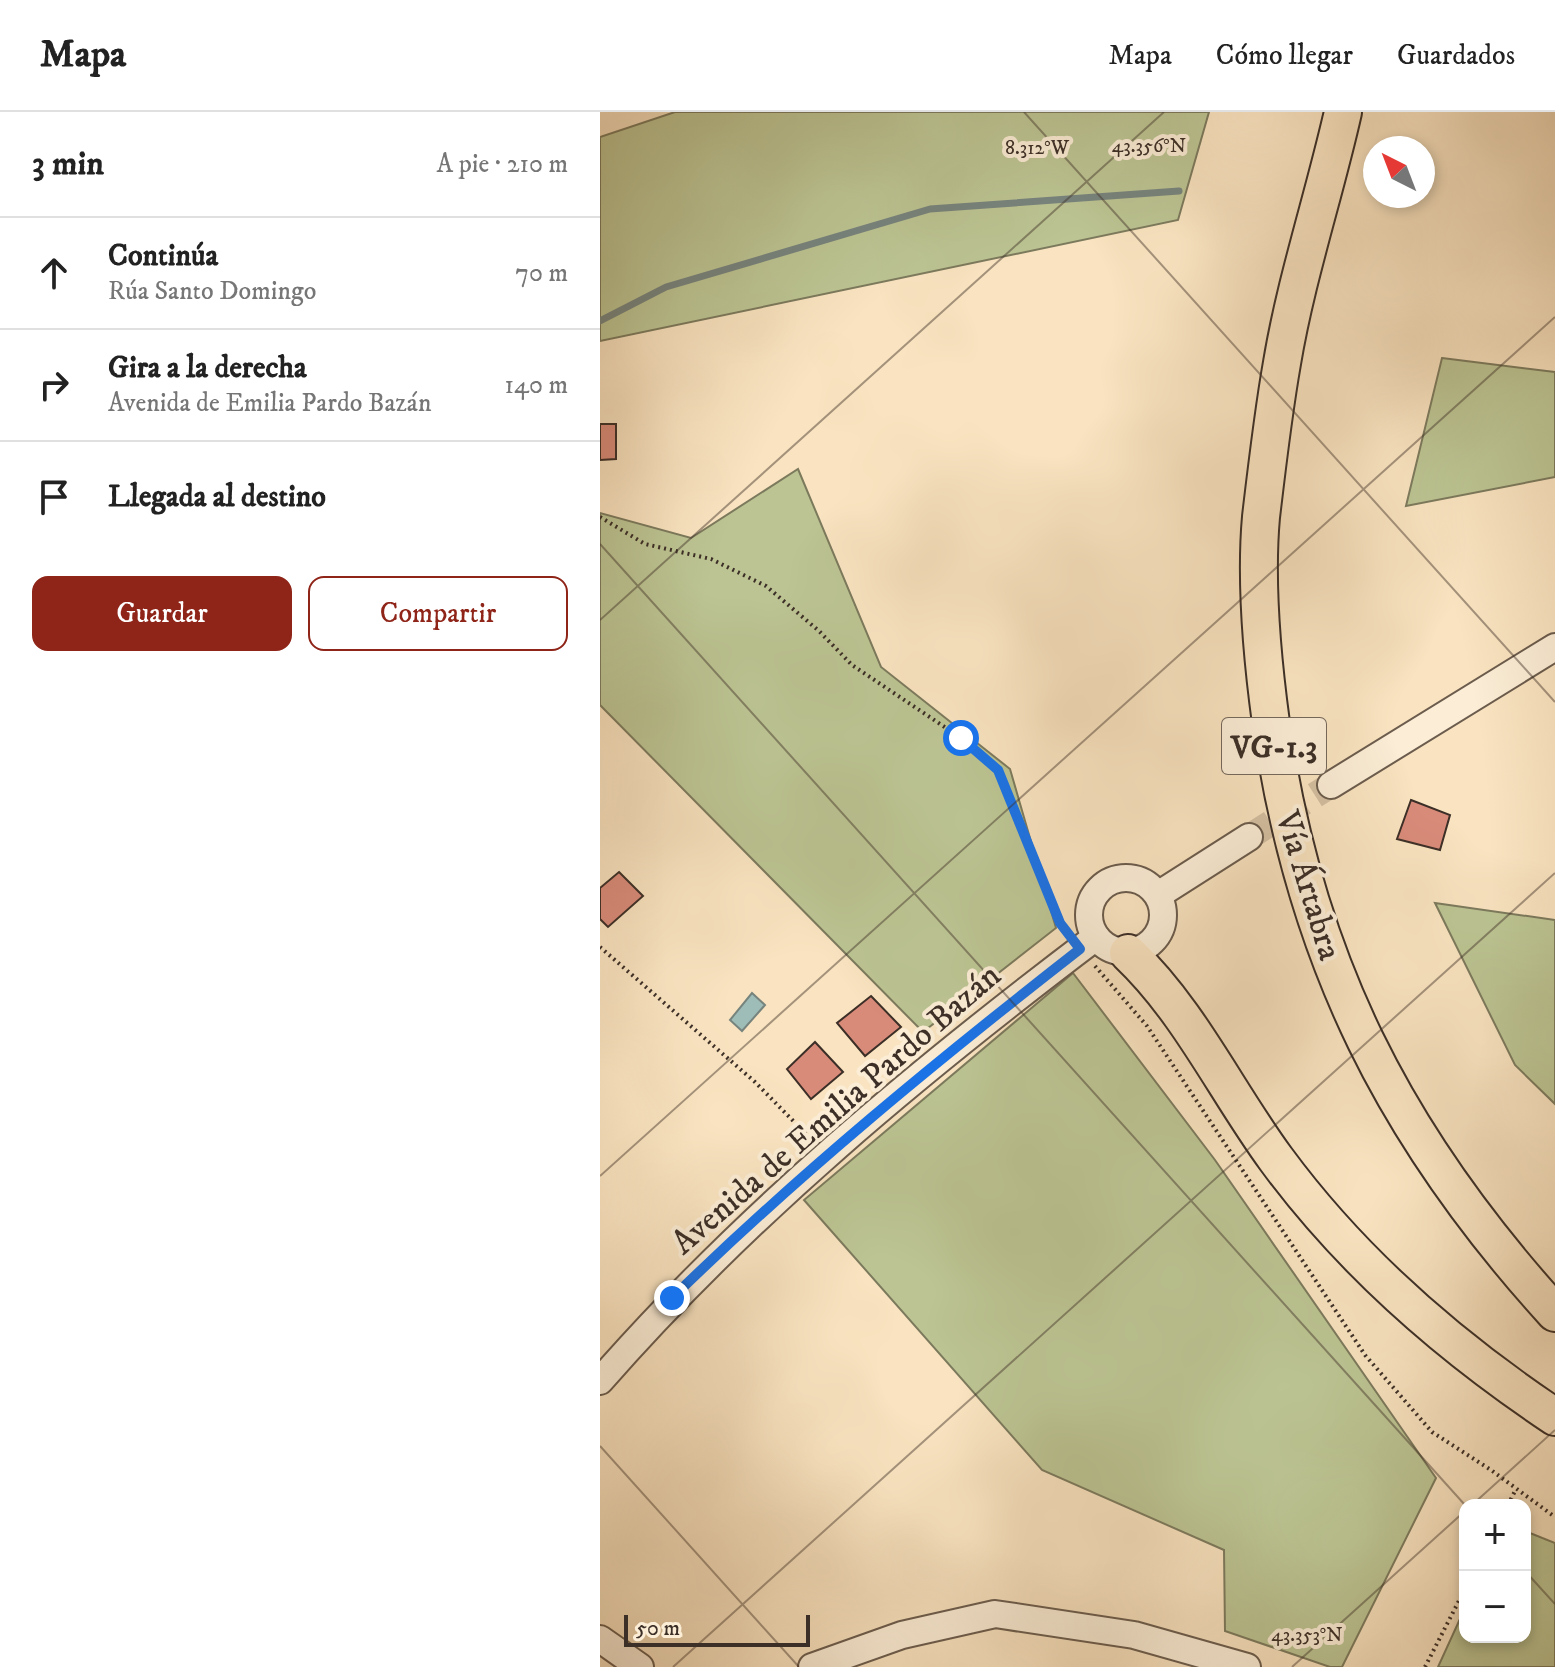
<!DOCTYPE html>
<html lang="es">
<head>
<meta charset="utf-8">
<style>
	body { margin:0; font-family:"IM FELL DW Pica",serif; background:#f2f2f2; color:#222 }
	.controls { position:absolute; right:24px; bottom:24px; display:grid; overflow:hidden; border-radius:16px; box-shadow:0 4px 12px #0003 }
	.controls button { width:72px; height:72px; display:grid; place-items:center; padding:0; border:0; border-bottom:2px solid #e0e0e0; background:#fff; color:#222; font:40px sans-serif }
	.compass { position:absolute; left:763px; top:24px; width:72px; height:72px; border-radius:50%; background:#fff; box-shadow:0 4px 12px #0003; rotate:318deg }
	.scale { position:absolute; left:24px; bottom:20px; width:186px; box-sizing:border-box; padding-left:8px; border:4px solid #3c2f27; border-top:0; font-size:22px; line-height:28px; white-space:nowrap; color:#3c2f27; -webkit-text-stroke:6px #fbedd6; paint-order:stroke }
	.stop { position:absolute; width:24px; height:24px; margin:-18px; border:6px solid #1a73e8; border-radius:50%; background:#fff }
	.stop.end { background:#1a73e8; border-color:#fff; box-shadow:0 2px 8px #0008 }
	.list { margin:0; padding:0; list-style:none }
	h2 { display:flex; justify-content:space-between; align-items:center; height:104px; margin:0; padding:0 32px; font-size:34px }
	h2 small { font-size:26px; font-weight:400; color:#767676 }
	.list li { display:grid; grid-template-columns:52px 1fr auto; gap:24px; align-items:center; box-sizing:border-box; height:112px; padding:0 32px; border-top:2px solid #e0e0e0 }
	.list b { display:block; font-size:30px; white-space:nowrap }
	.list p { margin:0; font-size:26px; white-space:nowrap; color:#767676 }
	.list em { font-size:26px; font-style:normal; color:#767676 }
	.actions { display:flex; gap:16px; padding:24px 32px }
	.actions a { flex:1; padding:18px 0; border:2px solid #8f2418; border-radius:16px; text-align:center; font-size:28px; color:#8f2418 }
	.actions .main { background:#8f2418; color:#fff }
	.icon { flex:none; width:44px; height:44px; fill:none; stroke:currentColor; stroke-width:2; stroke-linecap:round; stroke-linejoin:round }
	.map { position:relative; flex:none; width:955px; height:1555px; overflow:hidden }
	header { display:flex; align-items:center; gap:48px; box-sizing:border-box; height:112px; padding:0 40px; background:#fff; border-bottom:2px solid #e0e0e0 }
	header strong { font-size:38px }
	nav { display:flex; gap:44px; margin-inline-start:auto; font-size:28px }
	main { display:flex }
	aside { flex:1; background:#fff }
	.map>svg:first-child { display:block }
	.green { fill:#bcc493; stroke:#7c7a5d; stroke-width:2 }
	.water { fill:#9fbdb8; stroke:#77847e; stroke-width:2 }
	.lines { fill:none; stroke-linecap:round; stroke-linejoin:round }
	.stream { stroke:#77847e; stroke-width:7 }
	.building { fill:#d98b7a; stroke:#3c2f27; stroke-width:2 }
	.minor-tunnel { stroke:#d3bfa1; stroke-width:26; stroke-dasharray:26 13; stroke-linecap:butt }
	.minor-casing { stroke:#6b5c4d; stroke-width:30 }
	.highway-casing { stroke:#3c2f27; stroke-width:40 }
	.path { stroke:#3c2f27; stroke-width:4; stroke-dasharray:2 4; stroke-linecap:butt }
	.minor { stroke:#fbedd6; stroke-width:26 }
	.highway { stroke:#f9e3c0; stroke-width:36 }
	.route { stroke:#1a73e8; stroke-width:10 }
	.ticks { fill:none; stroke:#3c2f27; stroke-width:2; stroke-opacity:0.45 }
	.labels { text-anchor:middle; stroke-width:8; stroke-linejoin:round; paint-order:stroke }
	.shield { fill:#fbedd6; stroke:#75685c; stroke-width:2 }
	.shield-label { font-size:32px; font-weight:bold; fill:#3c2f27 }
	.street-label { font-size:34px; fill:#3c2f27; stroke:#fbedd6 }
	.ticks-label { font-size:20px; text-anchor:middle; fill:#3c2f27; stroke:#fbedd6; stroke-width:8; stroke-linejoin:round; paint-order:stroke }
</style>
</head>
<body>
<header>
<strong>Mapa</strong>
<nav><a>Mapa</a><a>Cómo llegar</a><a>Guardados</a></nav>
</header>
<main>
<aside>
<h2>3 min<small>A pie · 210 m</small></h2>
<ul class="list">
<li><svg class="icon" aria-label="ahead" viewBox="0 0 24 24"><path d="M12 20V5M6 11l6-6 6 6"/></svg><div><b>Continúa</b><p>Rúa Santo Domingo</p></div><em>70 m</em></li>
<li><svg class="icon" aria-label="right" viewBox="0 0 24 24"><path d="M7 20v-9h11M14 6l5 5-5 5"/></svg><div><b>Gira a la derecha</b><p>Avenida de Emilia Pardo Bazán</p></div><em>140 m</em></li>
<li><svg class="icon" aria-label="arrive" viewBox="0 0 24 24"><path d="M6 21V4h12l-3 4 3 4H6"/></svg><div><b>Llegada al destino</b></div></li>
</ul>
<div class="actions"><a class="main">Guardar</a><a>Compartir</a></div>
</aside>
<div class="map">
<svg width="955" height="1555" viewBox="0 0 955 1555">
	<rect width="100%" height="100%" fill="#f9e3c0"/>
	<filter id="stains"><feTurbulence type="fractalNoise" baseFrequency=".0025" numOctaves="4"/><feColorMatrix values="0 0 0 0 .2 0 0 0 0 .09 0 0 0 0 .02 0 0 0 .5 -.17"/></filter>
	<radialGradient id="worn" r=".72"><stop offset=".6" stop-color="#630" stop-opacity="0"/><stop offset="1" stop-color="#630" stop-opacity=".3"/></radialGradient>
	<g class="green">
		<polygon points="75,0 609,0 578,108 0,229 0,25"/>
		<polygon points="842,246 955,260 955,365 806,394"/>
		<polygon points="198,357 281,555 410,657 456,816 323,920 0,593 0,401 91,426"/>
		<polygon points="835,791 955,808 955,992 915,953"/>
		<polygon points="473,861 615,1048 836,1366 742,1555 730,1555 625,1519 624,1438 442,1358 204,1088"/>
		<polygon points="925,1419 955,1431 955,1555 838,1555 865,1496 865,1525 925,1525"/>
	</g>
	<polygon class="water" points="152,881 165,893 142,919 130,908"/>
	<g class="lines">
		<polyline class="stream" points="0,209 66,175 330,97 579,79"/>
	</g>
	<g class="building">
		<polygon points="0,312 16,312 16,347 0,348"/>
		<polygon points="811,688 850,703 840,738 797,727"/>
		<polygon points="19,760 43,784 8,815 0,807 0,776"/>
		<polygon points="271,884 301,915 265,944 237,911"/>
		<polygon points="215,930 243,960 211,987 187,957"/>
	</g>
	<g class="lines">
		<polyline class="minor-tunnel" points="649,725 731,673"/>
		<defs>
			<g id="minor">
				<polyline points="731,673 955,535"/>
				<circle cx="526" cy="803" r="37"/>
				<polyline points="558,783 649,725"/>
				<path d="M 0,1269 C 146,1102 319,959 496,825"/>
				<polyline points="0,1527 40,1555"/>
				<polyline points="212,1555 302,1523 395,1502 534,1523 647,1555"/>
			</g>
			<g id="highway">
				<path d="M 743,0 C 724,84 696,167 682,251 C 673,302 667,354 661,405 C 655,472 662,545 671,611 C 705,848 795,1025 955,1201"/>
				<path d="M 528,841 C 590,900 626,979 676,1047 C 751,1149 850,1235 955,1305"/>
			</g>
		</defs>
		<use href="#minor" class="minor-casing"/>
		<use href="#highway" class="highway-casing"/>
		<g class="path">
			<polyline points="0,405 45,432 111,447 166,474 219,519 252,553 361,626 398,658 464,817"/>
			<polyline points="0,835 155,970 211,1027"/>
			<polyline points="495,854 547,914 765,1243 832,1320 891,1358 955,1405"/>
			<polyline points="908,1393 916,1377"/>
			<polyline points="825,1555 865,1477"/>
		</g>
		<use href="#minor" class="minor"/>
		<use href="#highway" class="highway"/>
	</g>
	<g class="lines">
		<path class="route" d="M 72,1186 C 200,1061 339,947 480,837 L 460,811 L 398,658 L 361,626"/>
	</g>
	<path class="ticks" d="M 424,0 L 955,590M 0,432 L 865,1393M 0,508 L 564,0M 0,1064 L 955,205M 0,1334 L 199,1555M 872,1393 L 955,1318M 925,1459 L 955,1492M 73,1555 L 955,761M 692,1555 L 865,1399"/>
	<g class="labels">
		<rect class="shield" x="622" y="606" width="104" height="56" rx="6"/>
		<g class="shield-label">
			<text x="674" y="645">VG-1.3</text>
		</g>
		<g class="street-label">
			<text transform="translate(710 773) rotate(73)" y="12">Vía Ártabra</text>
			<text transform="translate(235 996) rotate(-41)" y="12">Avenida de Emilia Pardo Bazán</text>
		</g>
	</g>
	<g class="ticks-label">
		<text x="549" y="40">43.356°N</text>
		<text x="437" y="42">8.312°W</text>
		<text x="707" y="1529">43.353°N</text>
	</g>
	<rect width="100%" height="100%" filter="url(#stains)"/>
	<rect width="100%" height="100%" fill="url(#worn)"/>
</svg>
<div class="controls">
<button>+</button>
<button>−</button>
</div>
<svg class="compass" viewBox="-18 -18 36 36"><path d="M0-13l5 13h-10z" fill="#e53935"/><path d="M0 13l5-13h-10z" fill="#767676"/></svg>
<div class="scale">50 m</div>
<div class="stop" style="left:361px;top:626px"></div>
<div class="stop end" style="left:72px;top:1186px"></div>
</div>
</main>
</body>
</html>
